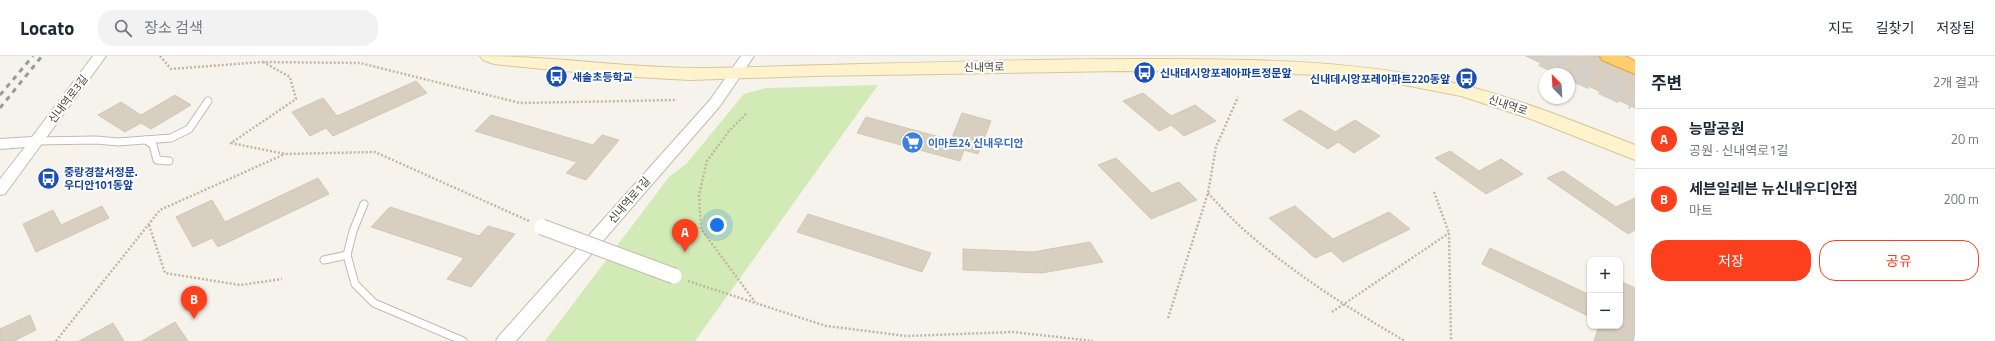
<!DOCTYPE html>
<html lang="ko">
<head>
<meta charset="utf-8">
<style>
	body { margin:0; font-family:"Titillium Web","Noto Sans KR",sans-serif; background:#f2f2f3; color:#1f2937 }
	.controls { position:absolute; right:12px; bottom:12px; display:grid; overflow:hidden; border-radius:8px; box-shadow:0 1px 3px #0004 }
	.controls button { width:36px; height:36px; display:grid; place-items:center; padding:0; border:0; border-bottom:1px solid #e0e1e3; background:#fff; color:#1f2937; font:20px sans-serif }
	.compass { position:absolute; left:1539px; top:12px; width:36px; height:36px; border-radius:50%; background:#fff; box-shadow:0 1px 3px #0004; rotate:336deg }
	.you { position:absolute; left:717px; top:169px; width:14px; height:14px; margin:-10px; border:3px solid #fff; border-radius:50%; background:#1a73e8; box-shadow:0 0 0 6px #1a73e833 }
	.badge { display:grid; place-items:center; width:26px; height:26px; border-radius:50%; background:#fc3f1d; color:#fff; font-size:13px; font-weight:700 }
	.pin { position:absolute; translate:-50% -33px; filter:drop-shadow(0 1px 2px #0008) }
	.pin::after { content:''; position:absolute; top:21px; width:14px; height:12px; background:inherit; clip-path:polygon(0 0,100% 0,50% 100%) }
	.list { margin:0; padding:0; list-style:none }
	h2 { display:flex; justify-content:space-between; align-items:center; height:52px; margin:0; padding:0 16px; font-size:17px }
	h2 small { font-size:13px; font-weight:400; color:#747a83 }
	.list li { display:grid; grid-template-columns:26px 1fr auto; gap:12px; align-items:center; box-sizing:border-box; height:60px; padding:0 16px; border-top:1px solid #e0e1e3 }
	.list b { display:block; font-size:15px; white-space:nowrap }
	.list p { margin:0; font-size:13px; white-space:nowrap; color:#747a83 }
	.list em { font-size:13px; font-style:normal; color:#747a83 }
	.actions { display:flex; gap:8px; padding:12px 16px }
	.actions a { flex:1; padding:9px 0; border:1px solid #fc3f1d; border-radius:16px; text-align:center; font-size:14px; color:#fc3f1d }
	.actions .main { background:#fc3f1d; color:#fff }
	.icon { flex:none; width:22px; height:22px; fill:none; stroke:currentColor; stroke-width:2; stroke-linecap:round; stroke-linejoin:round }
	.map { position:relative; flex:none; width:1635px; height:285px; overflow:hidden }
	header { display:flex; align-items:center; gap:24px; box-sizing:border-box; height:56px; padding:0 20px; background:#fff; border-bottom:1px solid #e0e1e3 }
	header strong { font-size:19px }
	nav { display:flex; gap:22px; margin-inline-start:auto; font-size:14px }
	.search { width:280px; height:36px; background:#f2f2f3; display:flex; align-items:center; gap:10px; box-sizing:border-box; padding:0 14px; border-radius:16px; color:#747a83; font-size:15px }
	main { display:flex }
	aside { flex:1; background:#fff }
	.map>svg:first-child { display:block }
	.green { fill:#d2eab5 }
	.building { fill:#d8cfc1; stroke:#d3c7b4 }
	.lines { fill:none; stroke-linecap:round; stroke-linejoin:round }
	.highway-tunnel { stroke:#d4d0c8; stroke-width:22; stroke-dasharray:22 11; stroke-linecap:butt }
	.lane-casing { stroke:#c2bbae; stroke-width:9 }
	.street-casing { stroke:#c2bbae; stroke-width:2 }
	.secondary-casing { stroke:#d6c79b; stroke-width:2 }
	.highway-casing { stroke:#e0a43c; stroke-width:2 }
	.path { stroke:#c4b79f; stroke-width:2.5; stroke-dasharray:2 2; stroke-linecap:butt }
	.lane { stroke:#fff; stroke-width:7 }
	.street { fill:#fff; fill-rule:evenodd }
	.secondary { fill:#fff3cd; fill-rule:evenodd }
	.highway { fill:#ffcf6e; fill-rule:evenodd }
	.rail { stroke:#9a9a9a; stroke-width:3; stroke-dasharray:5 5; stroke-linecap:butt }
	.street-bridge-casing { stroke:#c2bbae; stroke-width:17; stroke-linecap:butt }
	.street-bridge { stroke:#fff; stroke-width:15 }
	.labels { text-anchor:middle; stroke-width:4; stroke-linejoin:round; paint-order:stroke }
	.street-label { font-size:11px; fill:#4b4439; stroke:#fff }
	.transit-label { font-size:11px; font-weight:bold; fill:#164399; stroke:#fff; text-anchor:start }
	.shop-label { font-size:11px; font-weight:bold; fill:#366cbe; stroke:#fff; text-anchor:start }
</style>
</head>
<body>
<header>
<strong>Locato</strong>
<div class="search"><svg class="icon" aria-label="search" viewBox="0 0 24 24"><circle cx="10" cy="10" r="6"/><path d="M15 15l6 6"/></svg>장소 검색</div>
<nav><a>지도</a><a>길찾기</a><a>저장됨</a></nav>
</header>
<main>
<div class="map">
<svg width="1635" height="285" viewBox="0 0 1635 285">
	<rect width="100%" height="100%" fill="#f6f3ec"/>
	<polygon class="green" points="878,29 695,285 545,285 669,121 687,107 744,38 766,32"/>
	<g class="building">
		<polygon points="1526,0 1599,0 1601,5 1635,19 1635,52 1569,21 1569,18 1564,18"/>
		<polygon points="416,25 427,37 333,80 326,72 310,80 292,56 323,42 337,60"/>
		<polygon points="1143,37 1171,60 1195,49 1216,65 1184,80 1171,69 1159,75 1123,45"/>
		<polygon points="175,39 191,49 151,73 141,67 125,76 98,59 121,46 141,59"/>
		<polygon points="1300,54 1335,76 1355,64 1380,80 1354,97 1338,86 1328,93 1283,64"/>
		<polygon points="962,57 991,65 978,98 964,94 960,105 857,77 866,61 951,84"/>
		<polygon points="491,59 593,89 602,79 619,84 586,124 566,117 577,106 475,75"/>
		<polygon points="1450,95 1479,115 1501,103 1523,118 1486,138 1435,102"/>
		<polygon points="1116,102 1152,137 1179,126 1197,144 1151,163 1098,109"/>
		<polygon points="1563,115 1616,151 1635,142 1635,174 1628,178 1547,122"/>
		<polygon points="318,122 329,138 218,191 212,182 193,191 176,161 212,144 225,166"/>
		<polygon points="102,150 109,162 36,196 23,168 53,154 61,169"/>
		<polygon points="1295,150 1333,183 1389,156 1410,173 1343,206 1331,195 1315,202 1269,162"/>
		<polygon points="390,151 479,180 488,170 515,178 471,231 447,223 464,202 371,171"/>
		<polygon points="808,158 931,197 922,216 797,176"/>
		<polygon points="1090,186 1103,206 1042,217 963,214 963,193 1033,196"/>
		<polygon points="1490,192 1590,239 1590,261 1482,208"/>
		<polygon points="1620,225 1635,232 1635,277 1633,285 1594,285 1599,270 1620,270"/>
		<polygon points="30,259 36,274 14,285 0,285 0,273"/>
		<polygon points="175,266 188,285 142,285"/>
		<polygon points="113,267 124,285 79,285"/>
	</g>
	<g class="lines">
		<polyline class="highway-tunnel" points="1543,0 1635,43"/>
		<defs>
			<g id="lane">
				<polyline points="146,84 153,89 157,104 169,105"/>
				<polyline points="37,85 96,84 118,86 171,82 189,73 208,45"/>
				<polyline points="364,148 353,175 347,199 355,228 374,247 463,285"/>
				<polyline points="324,204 347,199"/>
			</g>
			<g id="street">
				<polygon points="93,0 106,0 5,138 0,139 0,123 25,91 0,93 0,83 32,81"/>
				<polygon points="741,0 754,0 720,50 516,285 496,285 499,280 710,44"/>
			</g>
			<path id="secondary" d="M 480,0 C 556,0 632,13 708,12 C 853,9 998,3 1143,3 C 1242,3 1343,3 1441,24 C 1508,38 1571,64 1635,89 L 1635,104 L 1531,63 L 1461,40 L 1399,28 L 1319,19 L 1239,16 L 1120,15 L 812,20 L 690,24 L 617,20 L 543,13 L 494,8 L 483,4 Z"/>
			<polygon id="highway" points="1600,0 1625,0 1635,5 1635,18 1602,4"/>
		</defs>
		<use href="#lane" class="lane-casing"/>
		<use href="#street" class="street-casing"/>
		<use href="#secondary" class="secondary-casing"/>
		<use href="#highway" class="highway-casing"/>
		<g class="path">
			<polyline points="160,0 171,13 262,6 360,7 520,47 677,44"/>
			<polyline points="263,6 290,21 296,43 231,87 285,98 375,96 529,165"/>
			<polyline points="746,58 729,75 707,105 699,139 701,173 755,246"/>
			<polyline points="1434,136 1449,177 1451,285"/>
			<path d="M 1208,137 C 1219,149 1230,161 1242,172 C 1291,216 1348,252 1405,285"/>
			<polyline points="149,169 165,217 240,229 282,223"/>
			<polyline points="688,225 826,270 907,280 1013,276 1093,285"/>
			<polyline points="1332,256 1449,177"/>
			<polyline points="1168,262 1208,137 1216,91 1238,41"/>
			<polyline points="56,285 160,154 285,98"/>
		</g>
		<use href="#lane" class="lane"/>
		<use href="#street" class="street"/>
		<use href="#secondary" class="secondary"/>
		<use href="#highway" class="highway"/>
		<g class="rail">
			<polyline points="0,39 33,0"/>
			<polyline points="0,52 42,0"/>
		</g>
		<defs>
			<polyline id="street-bridge" points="542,171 674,220"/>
		</defs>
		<use href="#street-bridge" class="street-bridge-casing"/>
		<use href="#street-bridge" class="street-bridge"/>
	</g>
	<defs>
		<symbol id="bus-disc" viewBox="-11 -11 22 22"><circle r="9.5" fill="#1a4fb4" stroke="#fff"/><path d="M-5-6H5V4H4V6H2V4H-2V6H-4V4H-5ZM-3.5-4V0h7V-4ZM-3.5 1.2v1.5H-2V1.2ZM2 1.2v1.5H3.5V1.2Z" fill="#fff"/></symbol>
		<symbol id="supermarket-disc" viewBox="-11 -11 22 22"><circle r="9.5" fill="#3f7fe0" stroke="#fff"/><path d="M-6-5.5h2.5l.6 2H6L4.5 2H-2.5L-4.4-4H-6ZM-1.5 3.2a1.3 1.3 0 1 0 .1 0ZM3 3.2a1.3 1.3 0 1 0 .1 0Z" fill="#fff"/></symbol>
	</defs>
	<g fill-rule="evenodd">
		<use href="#bus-disc" x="1132" y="4" width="25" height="25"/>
		<use href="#bus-disc" x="544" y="8" width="25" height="25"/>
		<use href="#bus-disc" x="1454" y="10" width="25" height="25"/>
		<use href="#supermarket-disc" x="900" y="74" width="25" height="25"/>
		<use href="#bus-disc" x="36" y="110" width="25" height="25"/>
	</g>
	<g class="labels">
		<g class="street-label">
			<text transform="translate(984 11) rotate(-1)" y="4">신내역로</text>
			<text transform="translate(68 43) rotate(-53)" y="4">신내역로3길</text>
			<text transform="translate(1508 49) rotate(18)" y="4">신내역로</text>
			<text transform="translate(629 144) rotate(-49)" y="4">신내역로1길</text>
		</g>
		<g class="transit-label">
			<text x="1160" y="21">신내데시앙포레아파트정문앞</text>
			<text x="572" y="25">새솔초등학교</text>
			<text x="1450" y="27" text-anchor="end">신내데시앙포레아파트220동앞</text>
			<text x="64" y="120">중랑경찰서정문.<tspan x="64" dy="13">우디안101동앞</tspan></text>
		</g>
		<g class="shop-label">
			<text x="928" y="91">이마트24 신내우디안</text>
		</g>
	</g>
</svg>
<div class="controls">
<button>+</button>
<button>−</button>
</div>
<svg class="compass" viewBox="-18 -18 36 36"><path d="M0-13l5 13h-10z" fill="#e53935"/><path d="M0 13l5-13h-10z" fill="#747a83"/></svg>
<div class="you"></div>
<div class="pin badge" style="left:685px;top:196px">A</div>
<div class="pin badge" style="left:194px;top:263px">B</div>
</div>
<aside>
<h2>주변<small>2개 결과</small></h2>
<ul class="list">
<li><span class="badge">A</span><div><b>능말공원</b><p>공원 · 신내역로1길</p></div><em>20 m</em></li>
<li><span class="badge">B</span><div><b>세븐일레븐 뉴신내우디안점</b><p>마트</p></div><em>200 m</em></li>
</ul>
<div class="actions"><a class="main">저장</a><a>공유</a></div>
</aside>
</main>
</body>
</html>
